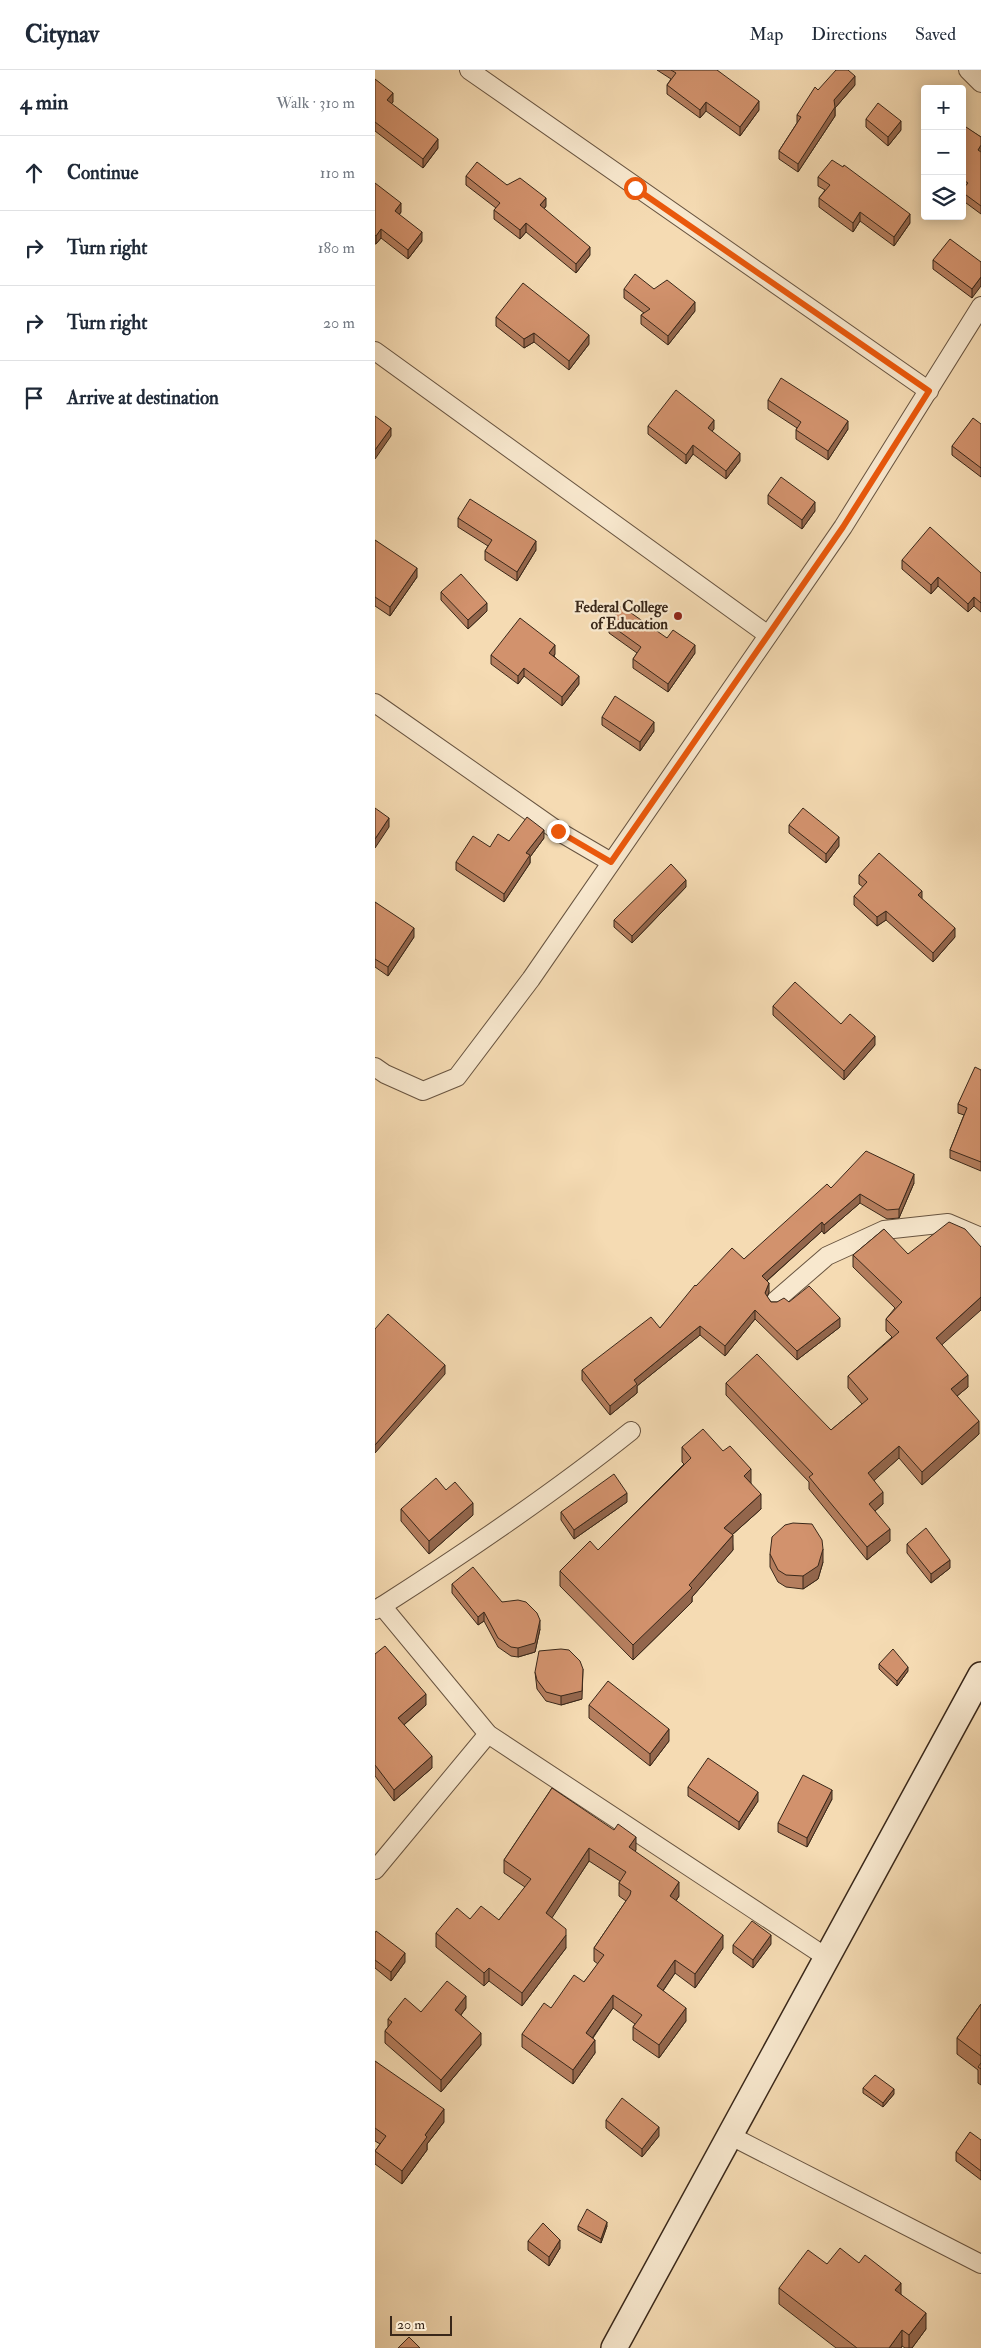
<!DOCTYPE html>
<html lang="en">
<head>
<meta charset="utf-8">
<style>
	body { margin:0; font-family:"IM FELL Double Pica",serif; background:#f6f6f7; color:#1f2937 }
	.controls { position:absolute; right:15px; top:15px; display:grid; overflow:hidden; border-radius:5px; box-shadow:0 2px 12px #0003 }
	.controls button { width:45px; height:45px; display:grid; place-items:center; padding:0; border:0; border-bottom:1px solid #e0e1e3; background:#fff; color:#1f2937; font:25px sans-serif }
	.scale { position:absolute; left:15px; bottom:12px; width:62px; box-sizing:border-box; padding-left:5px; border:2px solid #392719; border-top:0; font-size:14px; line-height:18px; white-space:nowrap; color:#392719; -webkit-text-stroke:4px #f8e8ce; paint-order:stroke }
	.stop { position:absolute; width:15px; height:15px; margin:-11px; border:4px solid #ea580c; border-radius:50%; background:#fff }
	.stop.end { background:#ea580c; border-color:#fff; box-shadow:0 1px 5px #0008 }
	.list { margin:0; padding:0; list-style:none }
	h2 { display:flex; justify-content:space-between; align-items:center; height:65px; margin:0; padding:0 20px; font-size:21px }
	h2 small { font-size:16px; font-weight:400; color:#747a83 }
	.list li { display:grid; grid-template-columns:32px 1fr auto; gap:15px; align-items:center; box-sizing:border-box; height:75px; padding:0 20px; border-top:1px solid #e0e1e3 }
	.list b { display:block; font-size:19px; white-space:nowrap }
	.list em { font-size:16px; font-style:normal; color:#747a83 }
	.icon { flex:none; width:28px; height:28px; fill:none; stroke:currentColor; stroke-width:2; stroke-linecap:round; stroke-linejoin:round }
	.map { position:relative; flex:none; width:606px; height:2278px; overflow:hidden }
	header { display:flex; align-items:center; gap:30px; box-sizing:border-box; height:70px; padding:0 25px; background:#fff; border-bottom:1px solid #e0e1e3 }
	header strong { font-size:24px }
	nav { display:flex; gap:28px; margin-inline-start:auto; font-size:18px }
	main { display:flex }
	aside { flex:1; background:#fff }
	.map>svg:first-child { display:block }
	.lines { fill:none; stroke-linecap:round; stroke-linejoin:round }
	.minor-casing { stroke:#685440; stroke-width:20 }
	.secondary-casing { stroke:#392719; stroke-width:28 }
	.minor { stroke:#f8e8ce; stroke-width:18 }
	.secondary { stroke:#f8e8ce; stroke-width:25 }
	.wall { fill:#b57e5e; stroke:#392719 }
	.shaded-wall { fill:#93664c; stroke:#392719 }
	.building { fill:#d2926d; stroke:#392719 }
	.route { stroke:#ea580c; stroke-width:6 }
	.poi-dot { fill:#8f2418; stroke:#f8e8ce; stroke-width:2 }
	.labels { text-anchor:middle; stroke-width:4.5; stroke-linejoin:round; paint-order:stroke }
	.poi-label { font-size:15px; font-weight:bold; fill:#392719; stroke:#f8e8ce; text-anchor:end }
</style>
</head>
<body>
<header>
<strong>Citynav</strong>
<nav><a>Map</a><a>Directions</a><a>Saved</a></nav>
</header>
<main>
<aside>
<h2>4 min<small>Walk · 310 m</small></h2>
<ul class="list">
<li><svg class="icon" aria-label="ahead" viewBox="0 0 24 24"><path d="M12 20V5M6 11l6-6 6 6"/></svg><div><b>Continue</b></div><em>110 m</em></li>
<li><svg class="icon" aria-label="right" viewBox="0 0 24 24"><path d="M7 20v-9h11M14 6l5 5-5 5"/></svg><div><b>Turn right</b></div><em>180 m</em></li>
<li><svg class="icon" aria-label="right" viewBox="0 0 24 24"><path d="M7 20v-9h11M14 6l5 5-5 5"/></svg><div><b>Turn right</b></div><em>20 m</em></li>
<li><svg class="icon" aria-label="arrive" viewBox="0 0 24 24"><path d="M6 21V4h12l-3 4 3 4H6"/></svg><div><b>Arrive at destination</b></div></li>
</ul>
</aside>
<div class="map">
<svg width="606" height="2278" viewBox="0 0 606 2278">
	<rect width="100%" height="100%" fill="#f5dbb3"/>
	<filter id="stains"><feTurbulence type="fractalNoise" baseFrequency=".004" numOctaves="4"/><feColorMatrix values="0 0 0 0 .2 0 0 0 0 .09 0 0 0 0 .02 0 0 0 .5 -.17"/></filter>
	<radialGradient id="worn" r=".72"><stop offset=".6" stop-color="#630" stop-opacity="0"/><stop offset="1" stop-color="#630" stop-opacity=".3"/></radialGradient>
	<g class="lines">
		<defs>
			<g id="minor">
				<polyline points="94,0 554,321"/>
				<polyline points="593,0 606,13"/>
				<polyline points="0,281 393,565"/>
				<polyline points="0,633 183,761 236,792"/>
				<polyline points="0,997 10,1004 48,1021 82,1007 156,909 468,457 606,236"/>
				<polyline points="400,1231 452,1186 509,1160 573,1153 606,1167"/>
				<path d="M 7,1536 C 93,1481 176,1425 256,1361"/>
				<polyline points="0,1540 7,1536 113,1664 451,1887"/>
				<polyline points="0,1800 113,1664"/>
				<polyline points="356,2066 606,2194"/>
			</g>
			<polyline id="secondary" points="239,2278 606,1605"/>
		</defs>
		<use href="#minor" class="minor-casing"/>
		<use href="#secondary" class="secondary-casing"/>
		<use href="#minor" class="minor"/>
		<use href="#secondary" class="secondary"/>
	</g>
	<g class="wall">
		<polygon points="282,0 342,0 384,40 365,66 331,41 325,48 292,24 292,15 296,9"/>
		<polygon points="0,9 18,32 16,34 63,78 48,98 0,61"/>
		<polygon points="480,15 460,38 460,46 423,102 404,89 404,81 422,53 422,45 443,20"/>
		<polygon points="491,49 526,60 513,76 491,57"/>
		<polygon points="587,55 606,67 606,144 587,130 587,120 589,118 587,117"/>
		<polygon points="91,106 132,115 171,136 169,139 215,185 201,203 151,162 145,169 119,149 119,140 121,138 91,115"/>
		<polygon points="443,107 535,153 519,176 485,151 478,162 444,137 444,128 450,120 443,116"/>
		<polygon points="0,113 26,142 24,145 47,171 33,189 6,168 1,174 0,174"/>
		<polygon points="558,190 606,192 597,228 558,199"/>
		<polygon points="249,219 279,219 320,241 293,275 266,254 266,245 269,243 249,228"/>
		<polygon points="121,247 214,274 194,300 159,272 149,278 121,256"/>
		<polygon points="393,330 473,359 453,390 421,369 421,360 422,358 393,339"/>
		<polygon points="606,354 606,407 577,385 577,376"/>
		<polygon points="273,356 339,359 337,361 365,391 351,409 318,384 311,394 273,364"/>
		<polygon points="393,425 440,441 427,459 393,434"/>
		<polygon points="83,448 161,480 142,511 110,490 110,481 113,476 83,457"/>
		<polygon points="0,470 42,507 15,546 0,536"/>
		<polygon points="527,490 606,503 606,542 599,536 593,542 563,516 556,524 527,499"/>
		<polygon points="66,522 112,541 93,559 66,530"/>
		<polygon points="234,554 292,568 320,583 293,622 258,598 258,589 262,583 234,563"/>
		<polygon points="180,584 179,586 204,614 187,636 149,606 143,614 116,594 116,585"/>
		<polygon points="227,647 279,661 265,681 227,655"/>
		<polygon points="414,755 464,776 451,793 414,763"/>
		<polygon points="169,768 155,787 155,793 129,832 81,800 81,792 115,777 134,771"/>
		<polygon points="484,805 547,829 580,867 558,892 511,850 502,856 479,835 479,826 488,817 484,814"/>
		<polygon points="311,817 257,873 239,857 239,850"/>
		<polygon points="0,832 39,867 13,906 0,897"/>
		<polygon points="398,936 466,954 500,975 469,1010 398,945"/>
		<polygon points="606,1000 606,1101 575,1088 575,1080 589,1045 583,1043 583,1034"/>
		<polygon points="539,1113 524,1148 512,1149 485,1133 449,1164 447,1161 392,1211 394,1222 392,1227 396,1232 414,1232 465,1257 422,1290 380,1249 350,1286 325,1265 262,1316 262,1323 235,1345 207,1310 207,1300 285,1258 321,1216 369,1189 456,1118"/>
		<polygon points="509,1159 567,1275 593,1317 582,1326 604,1364 547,1415 524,1388 499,1410 508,1434 500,1441 515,1471 492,1490 434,1419 434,1412 351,1325 351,1313 456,1360 487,1334 473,1318 473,1306 517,1267 511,1261 511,1249 520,1238 478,1197 478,1185"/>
		<polygon points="307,1377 376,1413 386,1439 357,1465 358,1480 317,1527 317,1532 258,1590 185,1516 185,1501 223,1480 309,1394 307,1392"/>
		<polygon points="71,1420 98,1445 54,1484 26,1451 26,1439"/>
		<polygon points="252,1432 199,1469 186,1450 186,1442"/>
		<polygon points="532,1474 575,1498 556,1513 532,1483"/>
		<polygon points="395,1484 448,1492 443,1509 428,1519 411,1517 403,1512 395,1497"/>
		<polygon points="77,1514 127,1532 165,1559 160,1582 143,1587 136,1586 123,1577 109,1551 103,1555 77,1523"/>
		<polygon points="0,1584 51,1635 29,1655 57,1698 19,1731 0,1706"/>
		<polygon points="504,1594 533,1601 522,1616 504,1599"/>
		<polygon points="160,1602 207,1629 186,1635 171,1631 162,1619"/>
		<polygon points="214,1635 294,1671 275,1696 214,1648"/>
		<polygon points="313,1717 383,1731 364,1760 313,1726"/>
		<polygon points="177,1718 261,1780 260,1781 304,1826 301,1831 348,1878 320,1918 300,1903 288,1921 311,1951 284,1988 258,1970 258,1957 260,1954 238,1938 218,1968 220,1983 198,2014 147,1977 147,1964 176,1938 209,1912 223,1894 219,1891 219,1878 251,1831 244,1826 244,1813 245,1811 214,1791 176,1848 191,1878 147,1936 114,1911 109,1916 61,1877 61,1863 95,1849 124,1850 150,1817 129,1803 129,1790"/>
		<polygon points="457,1729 432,1777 403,1762 403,1753"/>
		<polygon points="0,1863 30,1892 16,1911 0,1898"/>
		<polygon points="396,1874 378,1898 358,1883 358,1875"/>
		<polygon points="606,1934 606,2015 603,2013 603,2000 582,1984 582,1968"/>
		<polygon points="91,1938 86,1945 106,1975 66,2022 10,1973 10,1961 13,1957 13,1949 46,1942"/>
		<polygon points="0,1991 69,2052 52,2074 52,2080 27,2114 0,2094 0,2081 5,2074 0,2071"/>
		<polygon points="488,2018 519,2024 508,2037 488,2023"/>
		<polygon points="231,2050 284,2066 267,2087 231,2058"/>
		<polygon points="606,2070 606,2110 581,2091 581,2082"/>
		<polygon points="203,2156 232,2156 226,2173 203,2160"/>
		<polygon points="153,2171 185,2178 174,2196 153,2180"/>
		<polygon points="452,2194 526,2224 551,2259 537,2278 530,2278 527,2276 526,2278 461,2278 404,2234 404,2218"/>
	</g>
	<g class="shaded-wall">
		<polygon points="480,6 480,15 460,38 460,46 423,102 423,94 459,30"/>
		<polygon points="18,23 18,32 12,39 12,30"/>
		<polygon points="384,31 384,40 365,66 365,57"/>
		<polygon points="331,32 331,41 325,48 325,40"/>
		<polygon points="526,51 526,60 513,76 513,67"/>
		<polygon points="63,69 63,78 48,98 48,89"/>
		<polygon points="606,75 606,83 603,80"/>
		<polygon points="171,128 171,136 165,144 165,135"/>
		<polygon points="26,133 26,142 20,150 20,141"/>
		<polygon points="485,142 485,151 478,162 478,153"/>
		<polygon points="535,144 535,153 519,176 519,167"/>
		<polygon points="151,153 151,162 145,169 145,160"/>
		<polygon points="6,159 6,168 1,174 1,166"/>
		<polygon points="47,162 47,171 33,189 33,180"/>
		<polygon points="215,177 215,185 201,203 201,194"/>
		<polygon points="606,207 606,216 597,228 597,219"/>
		<polygon points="320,232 320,241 293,275 293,266"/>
		<polygon points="159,263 159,272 149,278 149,269"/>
		<polygon points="214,265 214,274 194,300 194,291"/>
		<polygon points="339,350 339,359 333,366 333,358"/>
		<polygon points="473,351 473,359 453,390 453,381"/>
		<polygon points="16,358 16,366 0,389 0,380"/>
		<polygon points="318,375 318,384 311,394 311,385"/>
		<polygon points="365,383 365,391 351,409 351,401"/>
		<polygon points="440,432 440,441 427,459 427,450"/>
		<polygon points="161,471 161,480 142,511 142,502"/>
		<polygon points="42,498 42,507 15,546 15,537"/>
		<polygon points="563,507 563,516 556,524 556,515"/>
		<polygon points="599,527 599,536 593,542 593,534"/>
		<polygon points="112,533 112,541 93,559 93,550"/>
		<polygon points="180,575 180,584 174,591 174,583"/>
		<polygon points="320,575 320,583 293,622 293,614"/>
		<polygon points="149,598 149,606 143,614 143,606"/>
		<polygon points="204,606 204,614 187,636 187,627"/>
		<polygon points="279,652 279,661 265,681 265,672"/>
		<polygon points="14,748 14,757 0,778 0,769"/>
		<polygon points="169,760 169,768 155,787 155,793 129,832 129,824 151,783"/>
		<polygon points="464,767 464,776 451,793 451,784"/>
		<polygon points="311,810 311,817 257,873 257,866"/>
		<polygon points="547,821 547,830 543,825"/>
		<polygon points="511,841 511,850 502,856 502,847"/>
		<polygon points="39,858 39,867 13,906 13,897"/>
		<polygon points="580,858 580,867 558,892 558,883"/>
		<polygon points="500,966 500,975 469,1010 469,1001"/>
		<polygon points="539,1104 539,1113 524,1148 524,1139"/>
		<polygon points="485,1124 485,1133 449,1164 449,1155"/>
		<polygon points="447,1152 447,1161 387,1215 387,1206"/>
		<polygon points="394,1213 394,1222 390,1233 390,1223"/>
		<polygon points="606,1227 606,1240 561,1280 561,1268"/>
		<polygon points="380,1240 380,1249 350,1286 350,1276"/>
		<polygon points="465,1248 465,1257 422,1290 422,1281"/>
		<polygon points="325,1256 325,1265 262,1316 262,1323 235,1345 235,1336 259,1310"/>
		<polygon points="70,1295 70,1304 0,1383 0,1375"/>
		<polygon points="593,1305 593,1317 576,1331 576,1319"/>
		<polygon points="604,1351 604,1364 547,1415 547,1402"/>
		<polygon points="524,1376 524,1388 493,1416 493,1403"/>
		<polygon points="376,1399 376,1413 369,1406"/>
		<polygon points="508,1422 508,1434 494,1446 494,1434"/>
		<polygon points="252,1423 252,1432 199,1469 199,1460"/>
		<polygon points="386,1424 386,1439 349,1472 349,1458"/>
		<polygon points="98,1433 98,1445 54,1484 54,1471"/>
		<polygon points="515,1459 515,1471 492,1490 492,1477"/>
		<polygon points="358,1465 358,1480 317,1527 317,1532 258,1590 258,1575 314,1515"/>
		<polygon points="448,1479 448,1492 443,1509 428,1519 428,1506"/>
		<polygon points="575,1490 575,1498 556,1513 556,1504"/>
		<polygon points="109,1542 109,1551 103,1555 103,1547"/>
		<polygon points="165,1550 165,1559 160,1582 143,1587 143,1578"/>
		<polygon points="533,1597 533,1601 522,1616 522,1611"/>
		<polygon points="208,1599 207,1629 186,1635 186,1626"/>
		<polygon points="51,1624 51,1635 23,1660 23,1648"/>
		<polygon points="294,1659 294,1671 275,1696 275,1684"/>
		<polygon points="57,1686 57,1698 19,1731 19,1720"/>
		<polygon points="457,1720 457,1729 432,1777 432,1768"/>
		<polygon points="383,1722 383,1731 364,1760 364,1752"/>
		<polygon points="261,1767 261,1780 254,1790 254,1777"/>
		<polygon points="214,1778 214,1791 171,1857 171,1843"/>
		<polygon points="304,1812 304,1826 295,1839 295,1826"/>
		<polygon points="191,1865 191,1878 147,1936 147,1923"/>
		<polygon points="348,1865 348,1878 320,1918 320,1904"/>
		<polygon points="396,1865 396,1874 378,1898 378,1890"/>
		<polygon points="30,1883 30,1892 16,1911 16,1902"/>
		<polygon points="300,1890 300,1903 282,1929 282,1916"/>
		<polygon points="114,1898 114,1911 109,1916 109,1903"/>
		<polygon points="238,1925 238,1938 211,1977 211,1963"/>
		<polygon points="91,1926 91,1938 80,1952 80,1940"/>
		<polygon points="311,1938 311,1951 284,1988 284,1975"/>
		<polygon points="106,1963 106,1975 66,2022 66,2010"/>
		<polygon points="220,1970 220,1983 198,2014 198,2000"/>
		<polygon points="519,2019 519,2024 508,2037 508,2033"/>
		<polygon points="69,2039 69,2052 52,2074 52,2080 27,2114 27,2101 50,2065"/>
		<polygon points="284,2057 284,2066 267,2087 267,2079"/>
		<polygon points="232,2152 232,2156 226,2173 226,2169"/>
		<polygon points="185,2170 185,2178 174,2196 174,2187"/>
		<polygon points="526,2213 526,2228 520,2220"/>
		<polygon points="551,2243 551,2259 537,2278 534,2278 534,2265"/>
		<polygon points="527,2260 527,2276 526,2278 514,2278"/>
	</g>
	<g class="building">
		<polygon points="296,0 342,0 384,31 365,57 331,32 325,40 292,15 301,3"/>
		<polygon points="461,0 473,0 480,6 459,30 460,37 423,94 404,81 426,47 422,45 440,17 443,20"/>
		<polygon points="0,9 18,23 12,30 63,69 48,89 0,52"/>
		<polygon points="503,33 526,51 513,67 491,49"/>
		<polygon points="587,55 588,55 606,67 606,75 603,80 606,82 606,136 587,122 587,120 593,113 587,109"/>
		<polygon points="457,90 468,97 469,95 535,144 519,167 485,142 478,153 444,128 455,115 443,107"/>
		<polygon points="102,92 132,115 145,108 171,128 165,135 215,177 201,194 151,153 145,160 119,140 125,133 91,106"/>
		<polygon points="0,113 26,133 20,141 47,162 33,180 6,159 1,166 0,165"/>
		<polygon points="575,169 606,192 606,207 597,219 558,190"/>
		<polygon points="260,204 279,219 292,210 320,232 293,266 266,245 275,239 249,219"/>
		<polygon points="148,213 214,265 194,291 159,263 149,269 121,247"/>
		<polygon points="406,308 473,351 453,381 421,360 426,352 393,330"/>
		<polygon points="301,320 339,350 333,358 365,383 351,401 318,375 311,385 273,356"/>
		<polygon points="0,346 16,358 0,380"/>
		<polygon points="598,348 606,354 606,398 577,376"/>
		<polygon points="406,407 440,432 427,450 393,425"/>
		<polygon points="95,429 161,471 142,502 110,481 117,470 83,448"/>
		<polygon points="555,457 606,503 606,533 599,527 593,534 563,507 556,515 527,490"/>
		<polygon points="0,470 42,498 15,537 0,527"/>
		<polygon points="86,504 112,533 93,550 66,522"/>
		<polygon points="246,536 292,568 298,560 320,575 293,614 258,589 266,577 234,554"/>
		<polygon points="145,548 180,575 174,583 204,606 187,627 149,598 143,606 116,585"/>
		<polygon points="240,626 279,652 265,672 227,647"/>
		<polygon points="0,738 14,748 0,769"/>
		<polygon points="428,738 464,767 451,784 414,755"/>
		<polygon points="152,747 169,760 151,783 155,785 129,824 81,792 98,766 115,777 123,764 134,771"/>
		<polygon points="504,783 547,821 543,825 580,858 558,883 511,841 502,847 479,826 492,812 484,805"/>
		<polygon points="296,794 311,810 257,866 239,850"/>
		<polygon points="0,832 39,858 13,897 0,889"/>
		<polygon points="420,912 466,954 475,944 500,966 469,1001 398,936"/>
		<polygon points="600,997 606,1000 606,1092 575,1080 592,1038 583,1034"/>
		<polygon points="491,1081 539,1104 524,1139 512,1140 485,1124 449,1155 447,1152 387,1206 394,1213 390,1223 396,1232 402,1232 409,1228 414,1232 434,1216 465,1248 422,1281 380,1240 350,1276 325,1256 259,1310 262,1314 235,1336 207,1300 276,1247 285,1258 320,1215 321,1216 357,1178 369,1189 452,1114 456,1118"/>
		<polygon points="574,1152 590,1159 606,1177 606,1227 561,1268 593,1305 576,1319 604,1351 547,1402 524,1376 493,1403 508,1422 494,1434 515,1459 492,1477 434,1407 438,1404 351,1313 382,1284 456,1360 493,1329 473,1306 524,1262 511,1249 527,1232 478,1185 509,1159 533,1184"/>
		<polygon points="13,1244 70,1295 0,1375 0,1259"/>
		<polygon points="328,1359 348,1381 355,1376 376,1399 369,1406 386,1424 349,1458 358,1465 314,1515 317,1518 258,1575 185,1501 215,1471 223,1480 316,1388 307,1377"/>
		<polygon points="239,1404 252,1423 199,1460 186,1442"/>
		<polygon points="61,1408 71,1420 80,1412 98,1433 54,1471 26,1439"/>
		<polygon points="418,1453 437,1454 447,1470 448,1479 443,1496 428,1506 411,1505 403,1500 395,1484 397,1467 410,1455"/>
		<polygon points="551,1458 575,1490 556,1504 532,1474"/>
		<polygon points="98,1497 127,1532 143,1530 151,1532 162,1543 165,1550 160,1573 143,1578 136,1577 123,1568 109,1542 103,1547 77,1514"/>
		<polygon points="10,1576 51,1624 23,1648 57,1686 19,1720 0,1695 0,1584"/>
		<polygon points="186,1579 194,1580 205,1591 208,1599 207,1621 186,1626 171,1622 162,1610 160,1602 164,1581"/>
		<polygon points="518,1579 533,1597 522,1611 504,1594"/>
		<polygon points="233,1611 294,1659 275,1684 214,1635"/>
		<polygon points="333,1688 383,1722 364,1752 313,1717"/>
		<polygon points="428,1705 457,1720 432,1768 403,1753"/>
		<polygon points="177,1718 239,1760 243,1754 261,1767 254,1777 304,1812 295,1826 348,1865 320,1904 300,1890 282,1916 311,1938 284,1975 258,1957 267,1945 238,1925 211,1963 220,1970 198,2000 147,1964 169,1933 176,1938 199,1905 209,1912 229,1885 219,1878 255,1825 256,1821 244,1813 251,1802 214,1778 171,1843 191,1859 191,1865 147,1923 114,1898 109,1903 61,1863 82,1838 95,1849 106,1836 124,1850 156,1809 129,1790"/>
		<polygon points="377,1851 396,1865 378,1890 358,1875"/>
		<polygon points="1,1861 30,1883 16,1902 0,1890 0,1863"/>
		<polygon points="72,1911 91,1926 80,1940 106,1963 66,2010 10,1961 17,1952 13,1949 30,1928 46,1942"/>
		<polygon points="606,1934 606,1986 582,1968"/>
		<polygon points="0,1991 69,2039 50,2065 52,2067 27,2101 0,2081 11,2066 0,2058"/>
		<polygon points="606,1993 606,1999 603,1997"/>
		<polygon points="500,2005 519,2019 508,2033 488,2018"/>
		<polygon points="247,2028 284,2057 267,2079 231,2050"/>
		<polygon points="595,2062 606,2070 606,2101 581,2082"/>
		<polygon points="212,2139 232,2152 226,2169 203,2156"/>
		<polygon points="168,2153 185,2170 174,2187 153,2171"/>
		<polygon points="465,2178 484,2193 490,2185 526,2213 520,2220 551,2243 534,2265 527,2260 514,2278 482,2278 404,2218 433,2180 452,2194"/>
		<polygon points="34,2267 45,2278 23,2278"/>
	</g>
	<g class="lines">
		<polyline class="route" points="183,761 236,792 468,457 554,321 260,118"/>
	</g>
	<circle class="poi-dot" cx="303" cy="546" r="5"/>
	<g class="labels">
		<g class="poi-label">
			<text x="293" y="542">Federal College<tspan x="293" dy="17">of Education</tspan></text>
		</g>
	</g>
	<rect width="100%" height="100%" filter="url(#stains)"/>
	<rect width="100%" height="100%" fill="url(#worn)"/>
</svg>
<div class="controls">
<button>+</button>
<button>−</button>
<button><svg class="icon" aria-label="layers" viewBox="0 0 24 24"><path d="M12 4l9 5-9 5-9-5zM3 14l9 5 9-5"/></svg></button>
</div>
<div class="scale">20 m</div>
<div class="stop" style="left:260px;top:118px"></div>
<div class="stop end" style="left:183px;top:761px"></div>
</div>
</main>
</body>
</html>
